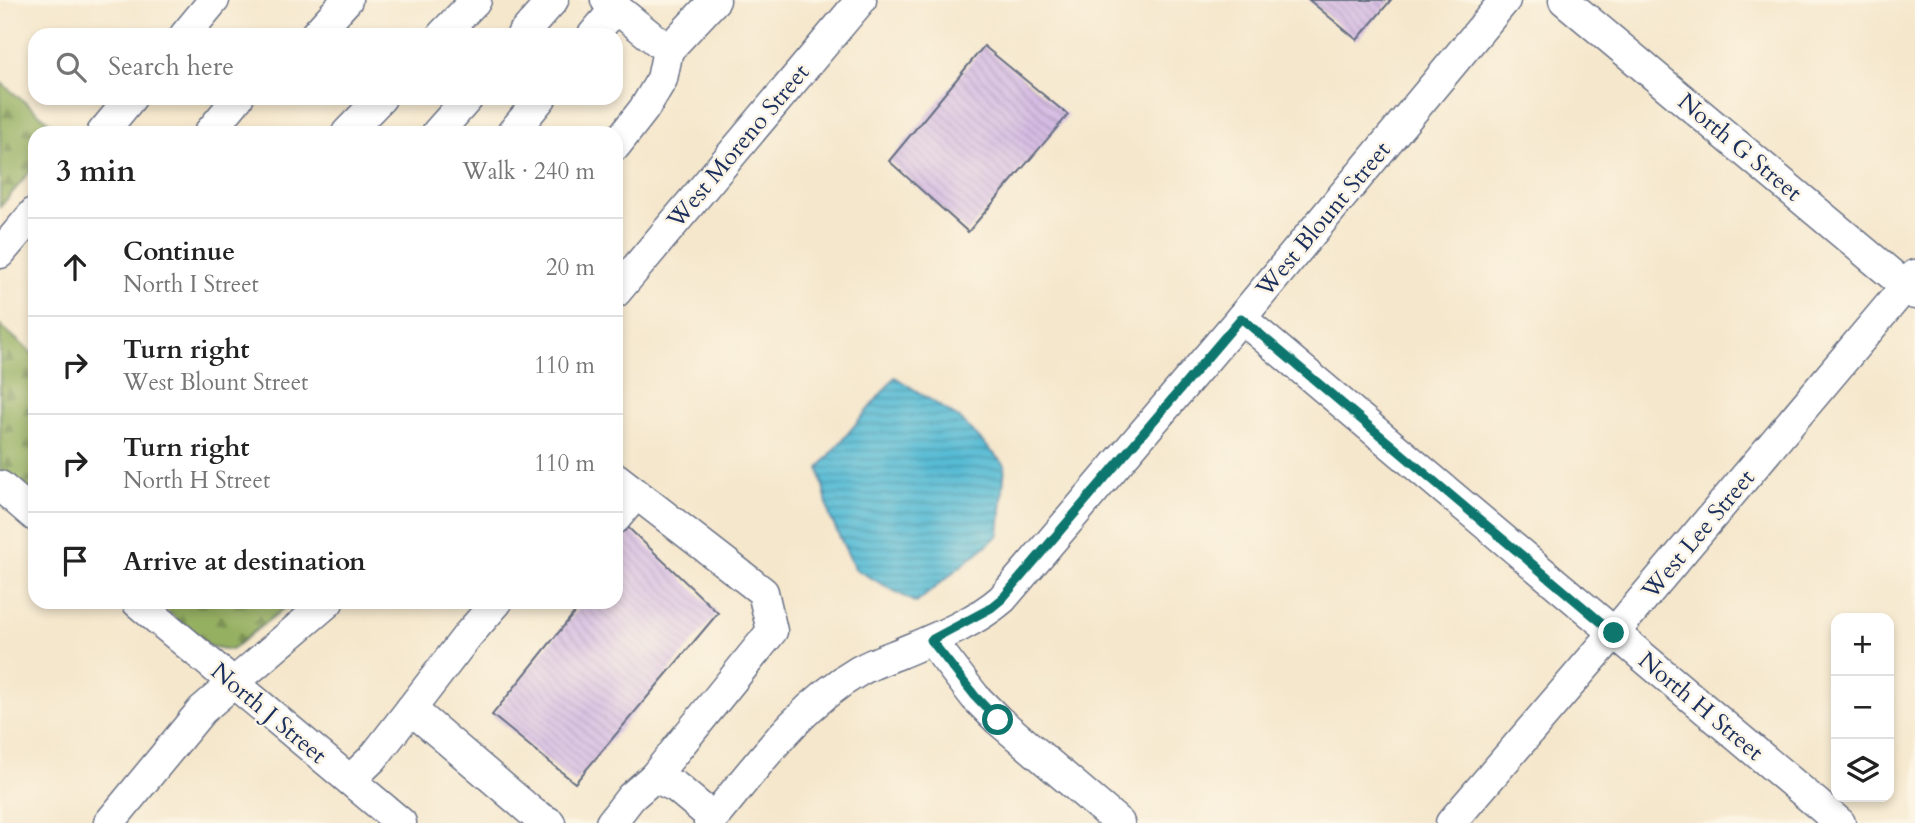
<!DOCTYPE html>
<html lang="en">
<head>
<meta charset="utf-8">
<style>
	body { margin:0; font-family:Cardo,serif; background:#f2f2f2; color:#222 }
	.controls { position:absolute; right:21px; bottom:21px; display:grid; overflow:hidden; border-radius:14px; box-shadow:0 4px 10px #0003 }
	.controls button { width:63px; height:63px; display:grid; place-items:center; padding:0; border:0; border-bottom:2px solid #e0e0e0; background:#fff; color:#222; font:35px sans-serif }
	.stop { position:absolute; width:21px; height:21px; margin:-16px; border:5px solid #0f766e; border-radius:50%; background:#fff }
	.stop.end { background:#0f766e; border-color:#fff; box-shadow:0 2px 7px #0008 }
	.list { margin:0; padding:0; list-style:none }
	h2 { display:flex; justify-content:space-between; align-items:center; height:91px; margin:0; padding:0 28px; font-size:30px }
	h2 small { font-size:23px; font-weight:400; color:#767676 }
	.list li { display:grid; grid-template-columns:46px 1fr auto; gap:21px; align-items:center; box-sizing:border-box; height:98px; padding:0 28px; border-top:2px solid #e0e0e0 }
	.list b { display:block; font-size:26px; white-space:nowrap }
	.list p { margin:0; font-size:23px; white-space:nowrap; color:#767676 }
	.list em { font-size:23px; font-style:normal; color:#767676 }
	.icon { flex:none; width:38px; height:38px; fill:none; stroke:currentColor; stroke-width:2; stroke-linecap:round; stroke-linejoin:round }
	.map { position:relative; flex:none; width:1915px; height:823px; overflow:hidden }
	.search { position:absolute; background:#fff; box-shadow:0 4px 10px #0003; left:28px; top:28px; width:595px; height:77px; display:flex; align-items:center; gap:18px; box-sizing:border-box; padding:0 24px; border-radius:21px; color:#767676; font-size:26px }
	.panel { position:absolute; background:#fff; box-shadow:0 4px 10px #0003; left:28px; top:126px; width:595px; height:483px; border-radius:21px }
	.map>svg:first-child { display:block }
	.forest { fill:url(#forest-firs); stroke:#587060; stroke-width:2 }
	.water { fill:url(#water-rules); stroke:#387599; stroke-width:2 }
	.building { fill:url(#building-back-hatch) }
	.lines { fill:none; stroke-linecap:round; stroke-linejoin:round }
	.minor-casing { stroke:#676f84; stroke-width:33 }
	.minor { stroke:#fff; stroke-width:30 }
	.route { stroke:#0f766e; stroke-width:9 }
	.labels { text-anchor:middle; stroke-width:5; stroke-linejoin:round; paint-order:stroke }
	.street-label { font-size:24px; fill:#1b2f5e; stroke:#fcf5e5 }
</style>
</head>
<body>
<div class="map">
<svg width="1915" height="823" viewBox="0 0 1915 823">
	<defs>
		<pattern id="forest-firs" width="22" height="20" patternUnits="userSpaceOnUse" patternTransform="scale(1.75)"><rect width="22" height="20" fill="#96b062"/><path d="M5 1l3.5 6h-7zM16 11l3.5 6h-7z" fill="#7a9054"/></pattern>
		<pattern id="water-rules" width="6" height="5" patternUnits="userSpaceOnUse" patternTransform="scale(1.75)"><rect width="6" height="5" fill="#56bbd4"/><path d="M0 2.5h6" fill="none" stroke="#4698af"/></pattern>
		<pattern id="building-back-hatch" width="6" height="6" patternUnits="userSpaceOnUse" patternTransform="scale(1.75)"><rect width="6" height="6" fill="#d1b5e3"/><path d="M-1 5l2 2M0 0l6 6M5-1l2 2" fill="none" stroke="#a994bb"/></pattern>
	</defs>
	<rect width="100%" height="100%" fill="#fcf5e5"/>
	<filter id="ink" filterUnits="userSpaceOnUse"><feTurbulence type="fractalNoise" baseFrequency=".0143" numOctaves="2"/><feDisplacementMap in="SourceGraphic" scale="14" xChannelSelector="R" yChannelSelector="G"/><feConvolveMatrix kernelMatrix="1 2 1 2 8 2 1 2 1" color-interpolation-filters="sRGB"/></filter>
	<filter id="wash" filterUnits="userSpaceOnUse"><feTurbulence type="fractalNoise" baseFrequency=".00686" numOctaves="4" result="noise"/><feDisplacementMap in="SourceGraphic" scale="28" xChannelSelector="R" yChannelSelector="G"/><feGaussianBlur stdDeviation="1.57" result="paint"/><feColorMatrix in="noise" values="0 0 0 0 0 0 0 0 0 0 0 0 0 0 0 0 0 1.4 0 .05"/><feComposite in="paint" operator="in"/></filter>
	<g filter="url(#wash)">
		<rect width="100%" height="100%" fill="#f5e7cc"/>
		<g class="forest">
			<polygon points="0,82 63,133 35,133 35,166 0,207"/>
			<polygon points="0,325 35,356 35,499 0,469"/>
			<polygon points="157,602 292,602 231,650 208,646"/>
		</g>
		<polygon class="water" points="895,377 960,419 1005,465 999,535 916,603 855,569 830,517 819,468"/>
		<g id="blocks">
			<g class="building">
				<polygon points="1309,0 1391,0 1357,40"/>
				<polygon points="984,46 1068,115 968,232 889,161"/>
				<polygon points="616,516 718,613 575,783 492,715 583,602 616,602"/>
			</g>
		</g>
	</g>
	<g filter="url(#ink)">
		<use href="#blocks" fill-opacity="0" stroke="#676f84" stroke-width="2"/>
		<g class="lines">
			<defs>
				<g id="minor">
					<polyline points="606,0 668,50 662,79 644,109 616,145"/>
					<polyline points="1564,0 1915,294"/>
					<polyline points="185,35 214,0"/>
					<polyline points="315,35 347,0"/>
					<polyline points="442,35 476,0"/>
					<polyline points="522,35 553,0"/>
					<polyline points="593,35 615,9"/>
					<polyline points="668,50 715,0"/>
					<polyline points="102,133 131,98"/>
					<polyline points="209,133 238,98"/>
					<polyline points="347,133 381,98"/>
					<polyline points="437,133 468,98"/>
					<polyline points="512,133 541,98"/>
					<polyline points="0,253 35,212"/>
					<polyline points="616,292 861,0"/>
					<polyline points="1241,318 1840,823"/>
					<polyline points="616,478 763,592 772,631 654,777"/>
					<polyline points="0,486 35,516"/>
					<polyline points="616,518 636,494"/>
					<polyline points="137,602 401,823"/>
					<polyline points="497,602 468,635 411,709 534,814 550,823"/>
					<polyline points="931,640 975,697 998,720 1119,823"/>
					<polyline points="350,780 373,758 411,709"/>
					<polyline points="109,823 202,710 328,602"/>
					<polyline points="611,823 631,797 654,777 676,787 713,818"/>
					<path d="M 709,823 C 755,769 797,707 859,671 C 871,664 885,659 898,654 C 933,639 973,624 1002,599 L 1241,318 L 1505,0"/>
					<polyline points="1451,823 1614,633 1915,275"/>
				</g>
			</defs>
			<use href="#minor" class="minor-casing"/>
			<use href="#minor" class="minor"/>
		</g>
	</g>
	<g class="lines" filter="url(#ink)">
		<polyline class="route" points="998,720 975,696 931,640 991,608 1002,599 1241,318 1614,633"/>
	</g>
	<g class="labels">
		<g class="street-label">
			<text transform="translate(738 146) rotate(-50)" y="8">West Moreno Street</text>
			<text transform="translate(1740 147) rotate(40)" y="8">North G Street</text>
			<text transform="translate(1323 219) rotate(-50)" y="8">West Blount Street</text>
			<text transform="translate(1698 534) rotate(-50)" y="8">West Lee Street</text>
			<text transform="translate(1701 706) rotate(40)" y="8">North H Street</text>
			<text transform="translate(269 713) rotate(40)" y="8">North J Street</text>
		</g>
	</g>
</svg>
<div class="controls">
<button>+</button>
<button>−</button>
<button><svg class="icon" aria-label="layers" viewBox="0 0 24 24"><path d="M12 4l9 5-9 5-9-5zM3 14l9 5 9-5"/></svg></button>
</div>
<div class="stop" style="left:998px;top:720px"></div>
<div class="stop end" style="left:1614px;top:633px"></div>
<div class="search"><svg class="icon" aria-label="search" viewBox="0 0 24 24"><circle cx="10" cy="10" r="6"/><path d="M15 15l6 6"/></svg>Search here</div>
<section class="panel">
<h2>3 min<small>Walk · 240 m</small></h2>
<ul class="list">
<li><svg class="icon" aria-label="ahead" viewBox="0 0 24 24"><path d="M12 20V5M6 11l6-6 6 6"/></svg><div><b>Continue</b><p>North I Street</p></div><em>20 m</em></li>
<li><svg class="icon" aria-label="right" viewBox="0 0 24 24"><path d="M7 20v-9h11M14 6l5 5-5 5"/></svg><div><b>Turn right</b><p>West Blount Street</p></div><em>110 m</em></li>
<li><svg class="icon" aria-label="right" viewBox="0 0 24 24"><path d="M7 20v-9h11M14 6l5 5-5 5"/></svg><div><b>Turn right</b><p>North H Street</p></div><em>110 m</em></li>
<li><svg class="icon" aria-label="arrive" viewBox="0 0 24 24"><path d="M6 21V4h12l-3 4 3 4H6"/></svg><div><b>Arrive at destination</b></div></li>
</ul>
</section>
</div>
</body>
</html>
